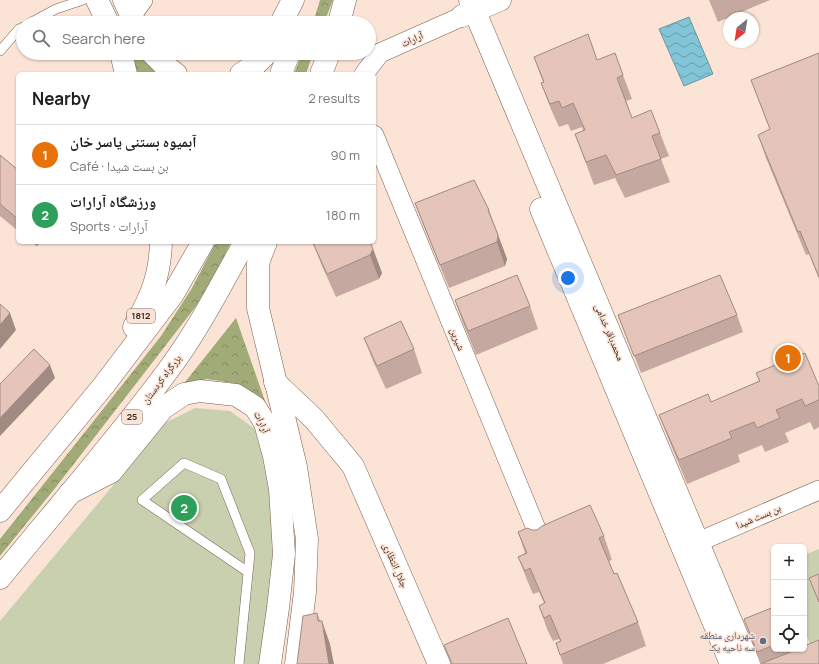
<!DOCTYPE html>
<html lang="en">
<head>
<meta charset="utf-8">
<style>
	body { margin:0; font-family:Manrope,"Noto Naskh Arabic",sans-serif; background:#f2f2f2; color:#202124 }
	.controls { position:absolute; right:12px; bottom:12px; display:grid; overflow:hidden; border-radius:6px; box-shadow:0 1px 3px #0004 }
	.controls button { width:36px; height:36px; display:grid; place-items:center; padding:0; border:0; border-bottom:1px solid #e0e0e0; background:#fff; color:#202124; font:20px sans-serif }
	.compass { position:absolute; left:723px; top:12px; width:36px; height:36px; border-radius:50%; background:#fff; box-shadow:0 1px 3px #0004; rotate:210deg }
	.you { position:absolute; left:568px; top:278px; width:14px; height:14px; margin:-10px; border:3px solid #fff; border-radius:50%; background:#1a73e8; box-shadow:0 0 0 6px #1a73e833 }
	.badge { display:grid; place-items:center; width:26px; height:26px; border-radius:50%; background:#bc3f8e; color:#fff; font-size:13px; font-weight:700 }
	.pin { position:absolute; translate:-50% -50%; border:2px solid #fff; box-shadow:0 1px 4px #0006 }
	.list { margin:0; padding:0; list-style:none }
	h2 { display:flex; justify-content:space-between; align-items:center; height:52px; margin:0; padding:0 16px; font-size:17px }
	h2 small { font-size:13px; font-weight:400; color:#757577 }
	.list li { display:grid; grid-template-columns:26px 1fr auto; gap:12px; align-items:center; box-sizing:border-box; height:60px; padding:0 16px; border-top:1px solid #e0e0e0 }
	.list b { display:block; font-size:15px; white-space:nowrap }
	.list p { margin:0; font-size:13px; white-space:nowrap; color:#757577 }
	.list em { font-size:13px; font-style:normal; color:#757577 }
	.icon { flex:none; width:22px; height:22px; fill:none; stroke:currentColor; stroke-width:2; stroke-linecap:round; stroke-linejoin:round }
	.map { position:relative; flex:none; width:819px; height:664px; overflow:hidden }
	.search { position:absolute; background:#fff; box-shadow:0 1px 3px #0004; left:16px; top:16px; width:360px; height:44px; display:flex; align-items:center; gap:10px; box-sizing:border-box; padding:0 14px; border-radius:22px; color:#757577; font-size:15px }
	.panel { position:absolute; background:#fff; box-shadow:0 1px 3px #0004; left:16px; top:72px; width:360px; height:172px; border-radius:6px }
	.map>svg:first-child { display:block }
	.forest { fill:url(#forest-crowns) }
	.green { fill:#c9d0af }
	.water { fill:url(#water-waves); stroke:#6b98a2 }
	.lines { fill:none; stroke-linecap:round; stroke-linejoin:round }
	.lane-casing { stroke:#786050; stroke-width:10 }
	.street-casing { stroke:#786050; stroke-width:20 }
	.secondary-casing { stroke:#786050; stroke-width:23 }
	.highway-casing { stroke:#786050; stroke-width:23 }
	.lane { stroke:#fff; stroke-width:9 }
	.street { stroke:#fff; stroke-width:19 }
	.secondary { stroke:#fff; stroke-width:22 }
	.highway { stroke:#fff; stroke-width:22 }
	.wall { fill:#c5a9a0 }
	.shaded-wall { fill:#a08a82 }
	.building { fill:#e5c5ba; stroke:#a08a82 }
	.service-dot { fill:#5c6f8a; stroke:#fbe4d6; stroke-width:1.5 }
	.labels { text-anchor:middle; stroke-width:3; stroke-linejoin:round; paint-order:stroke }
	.shield { fill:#fbe4d6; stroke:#73655c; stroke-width:1 }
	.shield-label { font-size:9px; font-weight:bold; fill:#392e27 }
	.street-label { font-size:10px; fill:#392e27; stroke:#fbe4d6 }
	.service-label { font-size:10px; fill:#4e5e75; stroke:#fbe4d6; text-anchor:end }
</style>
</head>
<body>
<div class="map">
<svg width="819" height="664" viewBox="0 0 819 664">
	<defs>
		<pattern id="forest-crowns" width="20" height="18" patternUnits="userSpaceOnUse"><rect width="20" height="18" fill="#a1ab77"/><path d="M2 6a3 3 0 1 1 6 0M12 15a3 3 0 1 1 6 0" fill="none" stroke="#848c62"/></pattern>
		<pattern id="water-waves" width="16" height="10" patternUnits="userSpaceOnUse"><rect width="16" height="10" fill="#81c5d7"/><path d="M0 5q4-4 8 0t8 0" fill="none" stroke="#6ba0ae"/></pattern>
	</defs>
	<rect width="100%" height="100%" fill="#fbe4d6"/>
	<g class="forest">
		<polygon points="320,0 333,0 324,23 313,23"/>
		<polygon points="131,53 141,53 144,59 157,74 138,74"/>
		<polygon points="302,53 313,53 306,74 294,74"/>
		<polygon points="216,242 231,242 207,292 56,487 0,556 0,539 161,336 192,288"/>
		<polygon points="236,318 266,404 233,383 207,379 182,386"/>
	</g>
	<g class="green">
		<polygon points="195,408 230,411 258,431 271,463 277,553 265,664 0,664 0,621 165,423"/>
		<polygon points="819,549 819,652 814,654 804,629 804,555"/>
	</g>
	<polygon class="water" points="689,17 713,74 684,86 659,29"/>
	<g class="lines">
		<defs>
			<g id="lane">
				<polyline points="30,23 56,9 83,0"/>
				<polyline points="0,51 19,29 23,27"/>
				<polyline points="239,664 250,553 221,479 184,463 142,500 248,572"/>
			</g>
			<g id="street">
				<polyline points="132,15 143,0"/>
				<polyline points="364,74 380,53 461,17"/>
				<polyline points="374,135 542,543"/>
				<polyline points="698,542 819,490"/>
			</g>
			<g id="secondary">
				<polyline points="97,0 108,23"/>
				<polyline points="124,0 135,23"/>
				<polyline points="470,0 749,664"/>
				<polyline points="462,16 500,0"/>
				<polyline points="121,53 126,74"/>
				<polyline points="152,53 164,65 176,74"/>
				<polyline points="541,209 731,664"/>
				<polyline points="266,242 258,263 258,308 296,467 307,539 305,592 296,664"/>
				<polyline points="275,382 314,419 353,466 439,664"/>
				<polyline points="70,493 111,472 163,408 184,394 200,391 236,395 255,407 265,423 274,456 280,489 284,554 278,608 270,664"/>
			</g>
			<g id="highway">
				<polyline points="281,23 293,0"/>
				<polyline points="339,23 345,0"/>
				<polyline points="241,74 256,64 267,53"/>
				<polyline points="281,74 289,53"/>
				<polyline points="321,74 329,53"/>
				<path d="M 134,327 C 151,298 160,276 161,242"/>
				<polyline points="0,511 104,385 173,294 203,242"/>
				<path d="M 0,578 C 56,509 116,441 169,369 C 198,330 221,285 245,242"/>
			</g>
		</defs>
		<use href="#lane" class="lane-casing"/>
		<use href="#street" class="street-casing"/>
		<use href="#secondary" class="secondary-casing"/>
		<use href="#highway" class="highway-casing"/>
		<use href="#lane" class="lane"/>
		<use href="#street" class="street"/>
		<use href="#secondary" class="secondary"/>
		<use href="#highway" class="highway"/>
	</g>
	<g class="wall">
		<polygon points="709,0 770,0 718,22"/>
		<polygon points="819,53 819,279 809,254 806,255 766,158 758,135 770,130 751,80"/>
		<polygon points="534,57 597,60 623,75 632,99 626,101 632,118 660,133 669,156 661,159 670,182 625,198 615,178 594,185 575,134 583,131 582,127 571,131 568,124 559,127 550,107 541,83 543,82"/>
		<polygon points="0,155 18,170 18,231 0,216"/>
		<polygon points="415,203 489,210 507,259 505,266 449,288 424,227"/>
		<polygon points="31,242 40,242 37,246"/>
		<polygon points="313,243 373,249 382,273 379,279 336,297 322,266"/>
		<polygon points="455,300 530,306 538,329 476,355 463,323"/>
		<polygon points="618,315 737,315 743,332 641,373"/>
		<polygon points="364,338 414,349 422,373 386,389 373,361"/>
		<polygon points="756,373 819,386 819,427 814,430 810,422 785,433 789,442 765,452 762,445 738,455 740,462 687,484 668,438 659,415 711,402 759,381"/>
		<polygon points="532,530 604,536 612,560 609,561 614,574 638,622 646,646 603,664 563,664 556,643 560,641 559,639 553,641 547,629 539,606 544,603 539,592 533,594 527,580 518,557 525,553 518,532"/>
		<polygon points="774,607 774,649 804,649 819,664 761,664 744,619"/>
	</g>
	<g class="shaded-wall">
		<polygon points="498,235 507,259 505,266 497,242"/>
		<polygon points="35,242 40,242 37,246"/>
		<polygon points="373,249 382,273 379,279 370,255"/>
		<polygon points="10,313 16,330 0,349 0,325"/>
		<polygon points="50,365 55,378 0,436 0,418"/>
		<polygon points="317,613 324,632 322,621 330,644 334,664 329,664"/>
	</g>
	<g class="building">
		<polygon points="588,34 597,60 615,53 623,75 617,78 632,118 651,110 660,133 652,136 661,159 616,175 606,155 586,162 575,134 585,130 573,103 562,108 559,101 550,104 541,83 544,82 534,57"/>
		<polygon points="819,53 819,277 800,231 798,232 758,135 770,129 751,80"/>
		<polygon points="0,155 18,170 18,219 0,204"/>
		<polygon points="474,180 489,210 488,210 498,235 497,242 440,265 415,203"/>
		<polygon points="316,242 370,242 373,249 370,255 327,274 313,243"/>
		<polygon points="517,275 530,306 468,331 455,300"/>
		<polygon points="720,275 737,315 634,356 618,315"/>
		<polygon points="0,304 10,313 0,325"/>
		<polygon points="401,321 414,349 377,366 364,338"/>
		<polygon points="34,349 50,365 0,418 0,384"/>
		<polygon points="805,353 819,386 819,400 805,406 802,399 776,410 780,418 757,428 754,422 729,432 732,438 679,460 659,415 708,394 711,402 760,381 756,373"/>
		<polygon points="590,505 604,536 599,538 614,574 617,573 638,622 560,655 556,643 561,641 550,615 544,618 539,606 545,603 530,568 525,571 518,557 527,553 518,532 527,528 532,530 537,530 542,526"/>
		<polygon points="819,574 819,602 809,578"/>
		<polygon points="774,607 774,645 757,652 744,619"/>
		<polygon points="317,613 318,621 322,621 329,664 297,664 303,616"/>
		<polygon points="508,618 527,664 452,664 444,645"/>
		<polygon points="819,640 819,664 763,664 763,663 798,649 804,649 804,646"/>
	</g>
	<circle class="service-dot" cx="763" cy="641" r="4"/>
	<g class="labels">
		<g class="shield">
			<rect x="127" y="309" width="28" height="14" rx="3"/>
			<rect x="122" y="410" width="20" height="14" rx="3"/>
		</g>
		<g class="shield-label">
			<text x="141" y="319">1812</text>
			<text x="132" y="420">25</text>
		</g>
		<g class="street-label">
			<text transform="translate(412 39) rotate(-24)" y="4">آرارات</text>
			<text transform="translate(610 332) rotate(67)" y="4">محمدباقر خدامی</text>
			<text transform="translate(458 339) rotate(68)" y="4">شیرین</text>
			<text transform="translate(161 379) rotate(-53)" y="4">بزرگراه کردستان</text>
			<text transform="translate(262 422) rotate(66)" y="4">آرارات</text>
			<text transform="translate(758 516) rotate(-23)" y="4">بن بست شیدا</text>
			<text transform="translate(396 565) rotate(66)" y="4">جلال انتظاری</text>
		</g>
		<g class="service-label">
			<text x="755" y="639">شهرداری منطقه<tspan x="755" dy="12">سه ناحیه یک</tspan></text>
		</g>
	</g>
</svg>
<div class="controls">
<button>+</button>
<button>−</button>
<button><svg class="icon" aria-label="locate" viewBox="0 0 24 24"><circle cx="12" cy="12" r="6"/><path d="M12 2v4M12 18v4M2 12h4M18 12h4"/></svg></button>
</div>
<svg class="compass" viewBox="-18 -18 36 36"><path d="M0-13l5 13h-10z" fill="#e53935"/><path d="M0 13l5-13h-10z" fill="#757577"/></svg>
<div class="you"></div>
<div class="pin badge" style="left:788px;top:358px;background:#e8710a">1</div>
<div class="pin badge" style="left:184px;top:508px;background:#2e9e5b">2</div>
<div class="search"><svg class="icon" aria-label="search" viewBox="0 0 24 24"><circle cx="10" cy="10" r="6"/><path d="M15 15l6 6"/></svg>Search here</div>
<section class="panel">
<h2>Nearby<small>2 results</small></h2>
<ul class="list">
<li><span class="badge" style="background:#e8710a">1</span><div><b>آبمیوه بستنی یاسر خان</b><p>Café · بن بست شیدا</p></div><em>90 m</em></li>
<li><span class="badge" style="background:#2e9e5b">2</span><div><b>ورزشگاه آرارات</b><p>Sports · آرارات</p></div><em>180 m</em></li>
</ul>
</section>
</div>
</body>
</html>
